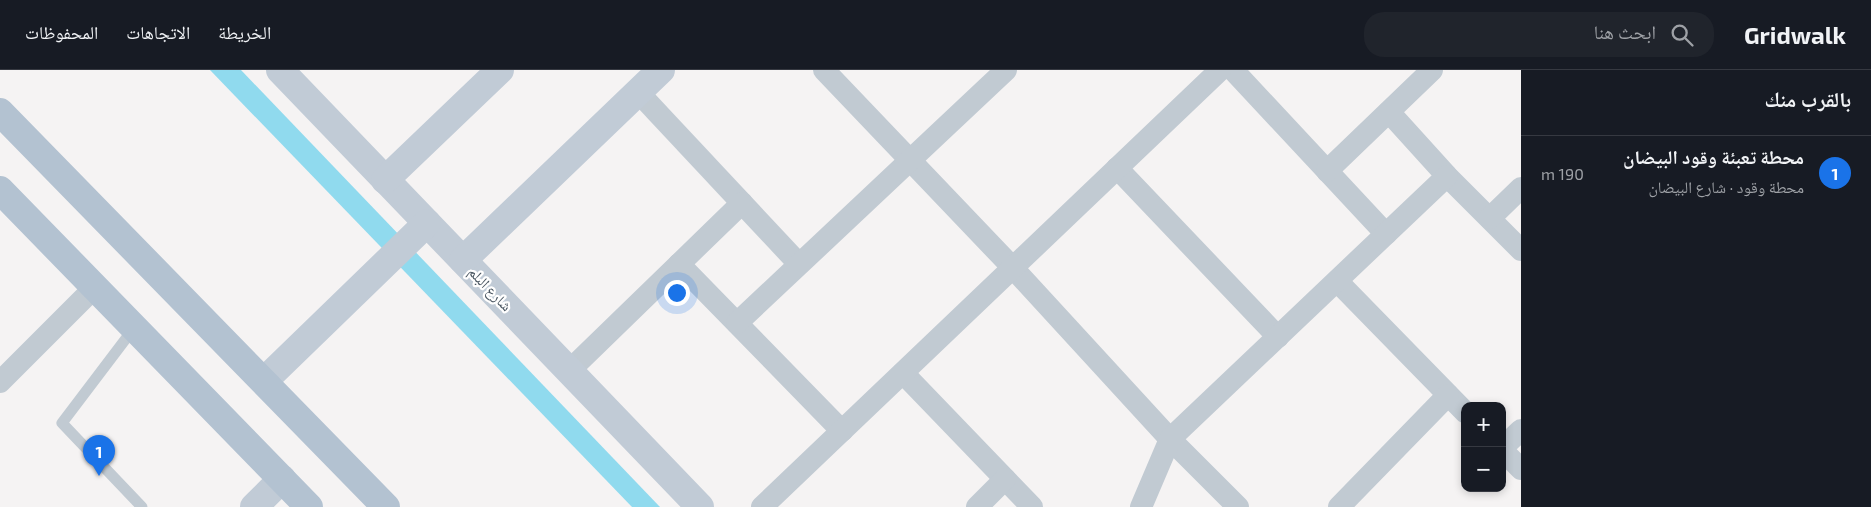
<!DOCTYPE html>
<html lang="ar">
<head>
<meta charset="utf-8">
<style>
	body { margin:0; font-family:"Exo 2","Noto Naskh Arabic",sans-serif; background:#20242c; color:#f1f3f6; direction:rtl }
	.controls { position:absolute; right:15px; bottom:15px; display:grid; overflow:hidden; border-radius:10px; box-shadow:0 2px 8px #0003 }
	.controls button { width:45px; height:45px; display:grid; place-items:center; padding:0; border:0; border-bottom:1px solid #363941; background:#171b24; color:#f1f3f6; font:25px sans-serif }
	.you { position:absolute; left:676px; top:222px; width:18px; height:18px; margin:-12px; border:4px solid #fff; border-radius:50%; background:#1a73e8; box-shadow:0 0 0 8px #1a73e833 }
	.badge { display:grid; place-items:center; width:32px; height:32px; border-radius:50%; background:#1a73e8; color:#fff; font-size:16px; font-weight:700 }
	.pin { position:absolute; translate:-50% -41px; filter:drop-shadow(0 1px 2px #0008) }
	.pin::after { content:''; position:absolute; top:26px; width:18px; height:15px; background:inherit; clip-path:polygon(0 0,100% 0,50% 100%) }
	.list { margin:0; padding:0; list-style:none }
	h2 { display:flex; justify-content:space-between; align-items:center; height:65px; margin:0; padding:0 20px; font-size:21px }
	h2 small { font-size:16px; font-weight:400; color:#9ea1a6 }
	.list li { display:grid; grid-template-columns:32px 1fr auto; gap:15px; align-items:center; box-sizing:border-box; height:75px; padding:0 20px; border-top:1px solid #363941 }
	.list b { display:block; font-size:19px; white-space:nowrap }
	.list p { margin:0; font-size:16px; white-space:nowrap; color:#9ea1a6 }
	.list em { font-size:16px; font-style:normal; color:#9ea1a6 }
	.icon { flex:none; width:28px; height:28px; fill:none; stroke:currentColor; stroke-width:2; stroke-linecap:round; stroke-linejoin:round }
	.map { position:relative; flex:none; width:1521px; height:437px; overflow:hidden; direction:ltr }
	header { display:flex; align-items:center; gap:30px; box-sizing:border-box; height:70px; padding:0 25px; background:#171b24; border-bottom:1px solid #363941 }
	header strong { font-size:24px }
	nav { display:flex; gap:28px; margin-inline-start:auto; font-size:18px }
	.search { width:350px; height:45px; background:#20242c; display:flex; align-items:center; gap:12px; box-sizing:border-box; padding:0 18px; border-radius:20px; color:#9ea1a6; font-size:19px }
	main { display:flex }
	aside { flex:1; background:#171b24 }
	.map>svg:first-child { display:block }
	.water { fill:#90daee }
	.lines { fill:none; stroke-linecap:round; stroke-linejoin:round }
	.lane { stroke:#c1cad2; stroke-width:11 }
	.street { stroke:#c1cad2; stroke-width:22 }
	.secondary { stroke:#c1cbd6; stroke-width:28 }
	.primary { stroke:#b3c2d1; stroke-width:28 }
	.labels { text-anchor:middle; stroke-width:4.5; stroke-linejoin:round; paint-order:stroke }
	.street-label { font-size:15px; fill:#4a5661; stroke:#fff }
</style>
</head>
<body>
<header>
<strong>Gridwalk</strong>
<div class="search"><svg class="icon" aria-label="search" viewBox="0 0 24 24"><circle cx="10" cy="10" r="6"/><path d="M15 15l6 6"/></svg>ابحث هنا</div>
<nav><a>الخريطة</a><a>الاتجاهات</a><a>المحفوظات</a></nav>
</header>
<main>
<aside>
<h2>بالقرب منك<small></small></h2>
<ul class="list">
<li><span class="badge">1</span><div><b>محطة تعبئة وقود البيضان</b><p>محطة وقود · شارع البيضان</p></div><em>190 m</em></li>
</ul>
</aside>
<div class="map">
<svg width="1521" height="437" viewBox="0 0 1521 437">
	<rect width="100%" height="100%" fill="#f5f3f3"/>
	<polygon class="water" points="210,0 241,0 660,437 632,437"/>
	<g class="lines">
		<polyline class="lane" points="134,258 62,353 142,437"/>
		<g class="street">
			<polyline points="824,0 1013,198 1170,369 1238,437"/>
			<polyline points="1233,0 1386,164"/>
			<polyline points="638,22 799,194"/>
			<polyline points="1389,42 1447,106 1521,180"/>
			<polyline points="1117,98 1278,267"/>
			<polyline points="1327,101 1432,0"/>
			<polyline points="1490,148 1521,118"/>
			<polyline points="679,194 842,361"/>
			<polyline points="1337,211 1465,342"/>
			<polyline points="737,253 1006,0"/>
			<polyline points="569,301 742,133"/>
			<polyline points="903,303 1032,437"/>
			<polyline points="0,312 95,217"/>
			<polyline points="1502,378 1521,360"/>
			<polyline points="1502,380 1521,399"/>
			<polyline points="762,437 1220,0"/>
			<polyline points="977,437 1005,409"/>
			<polyline points="1141,437 1170,369 1447,106"/>
			<polyline points="1339,437 1448,325"/>
		</g>
		<g class="secondary">
			<polyline points="280,0 700,437"/>
			<polyline points="385,110 500,0"/>
			<polyline points="463,190 661,0"/>
			<polyline points="264,311 427,153"/>
			<polyline points="254,437 282,409"/>
		</g>
		<g class="primary">
			<polyline points="0,42 386,437"/>
			<polyline points="0,120 309,437"/>
		</g>
	</g>
	<g class="labels">
		<g class="street-label">
			<text transform="translate(490 219) rotate(46)" y="5">شارع البلم</text>
		</g>
	</g>
</svg>
<div class="controls">
<button>+</button>
<button>−</button>
</div>
<div class="you"></div>
<div class="pin badge" style="left:99px;top:406px">1</div>
</div>
</main>
</body>
</html>
